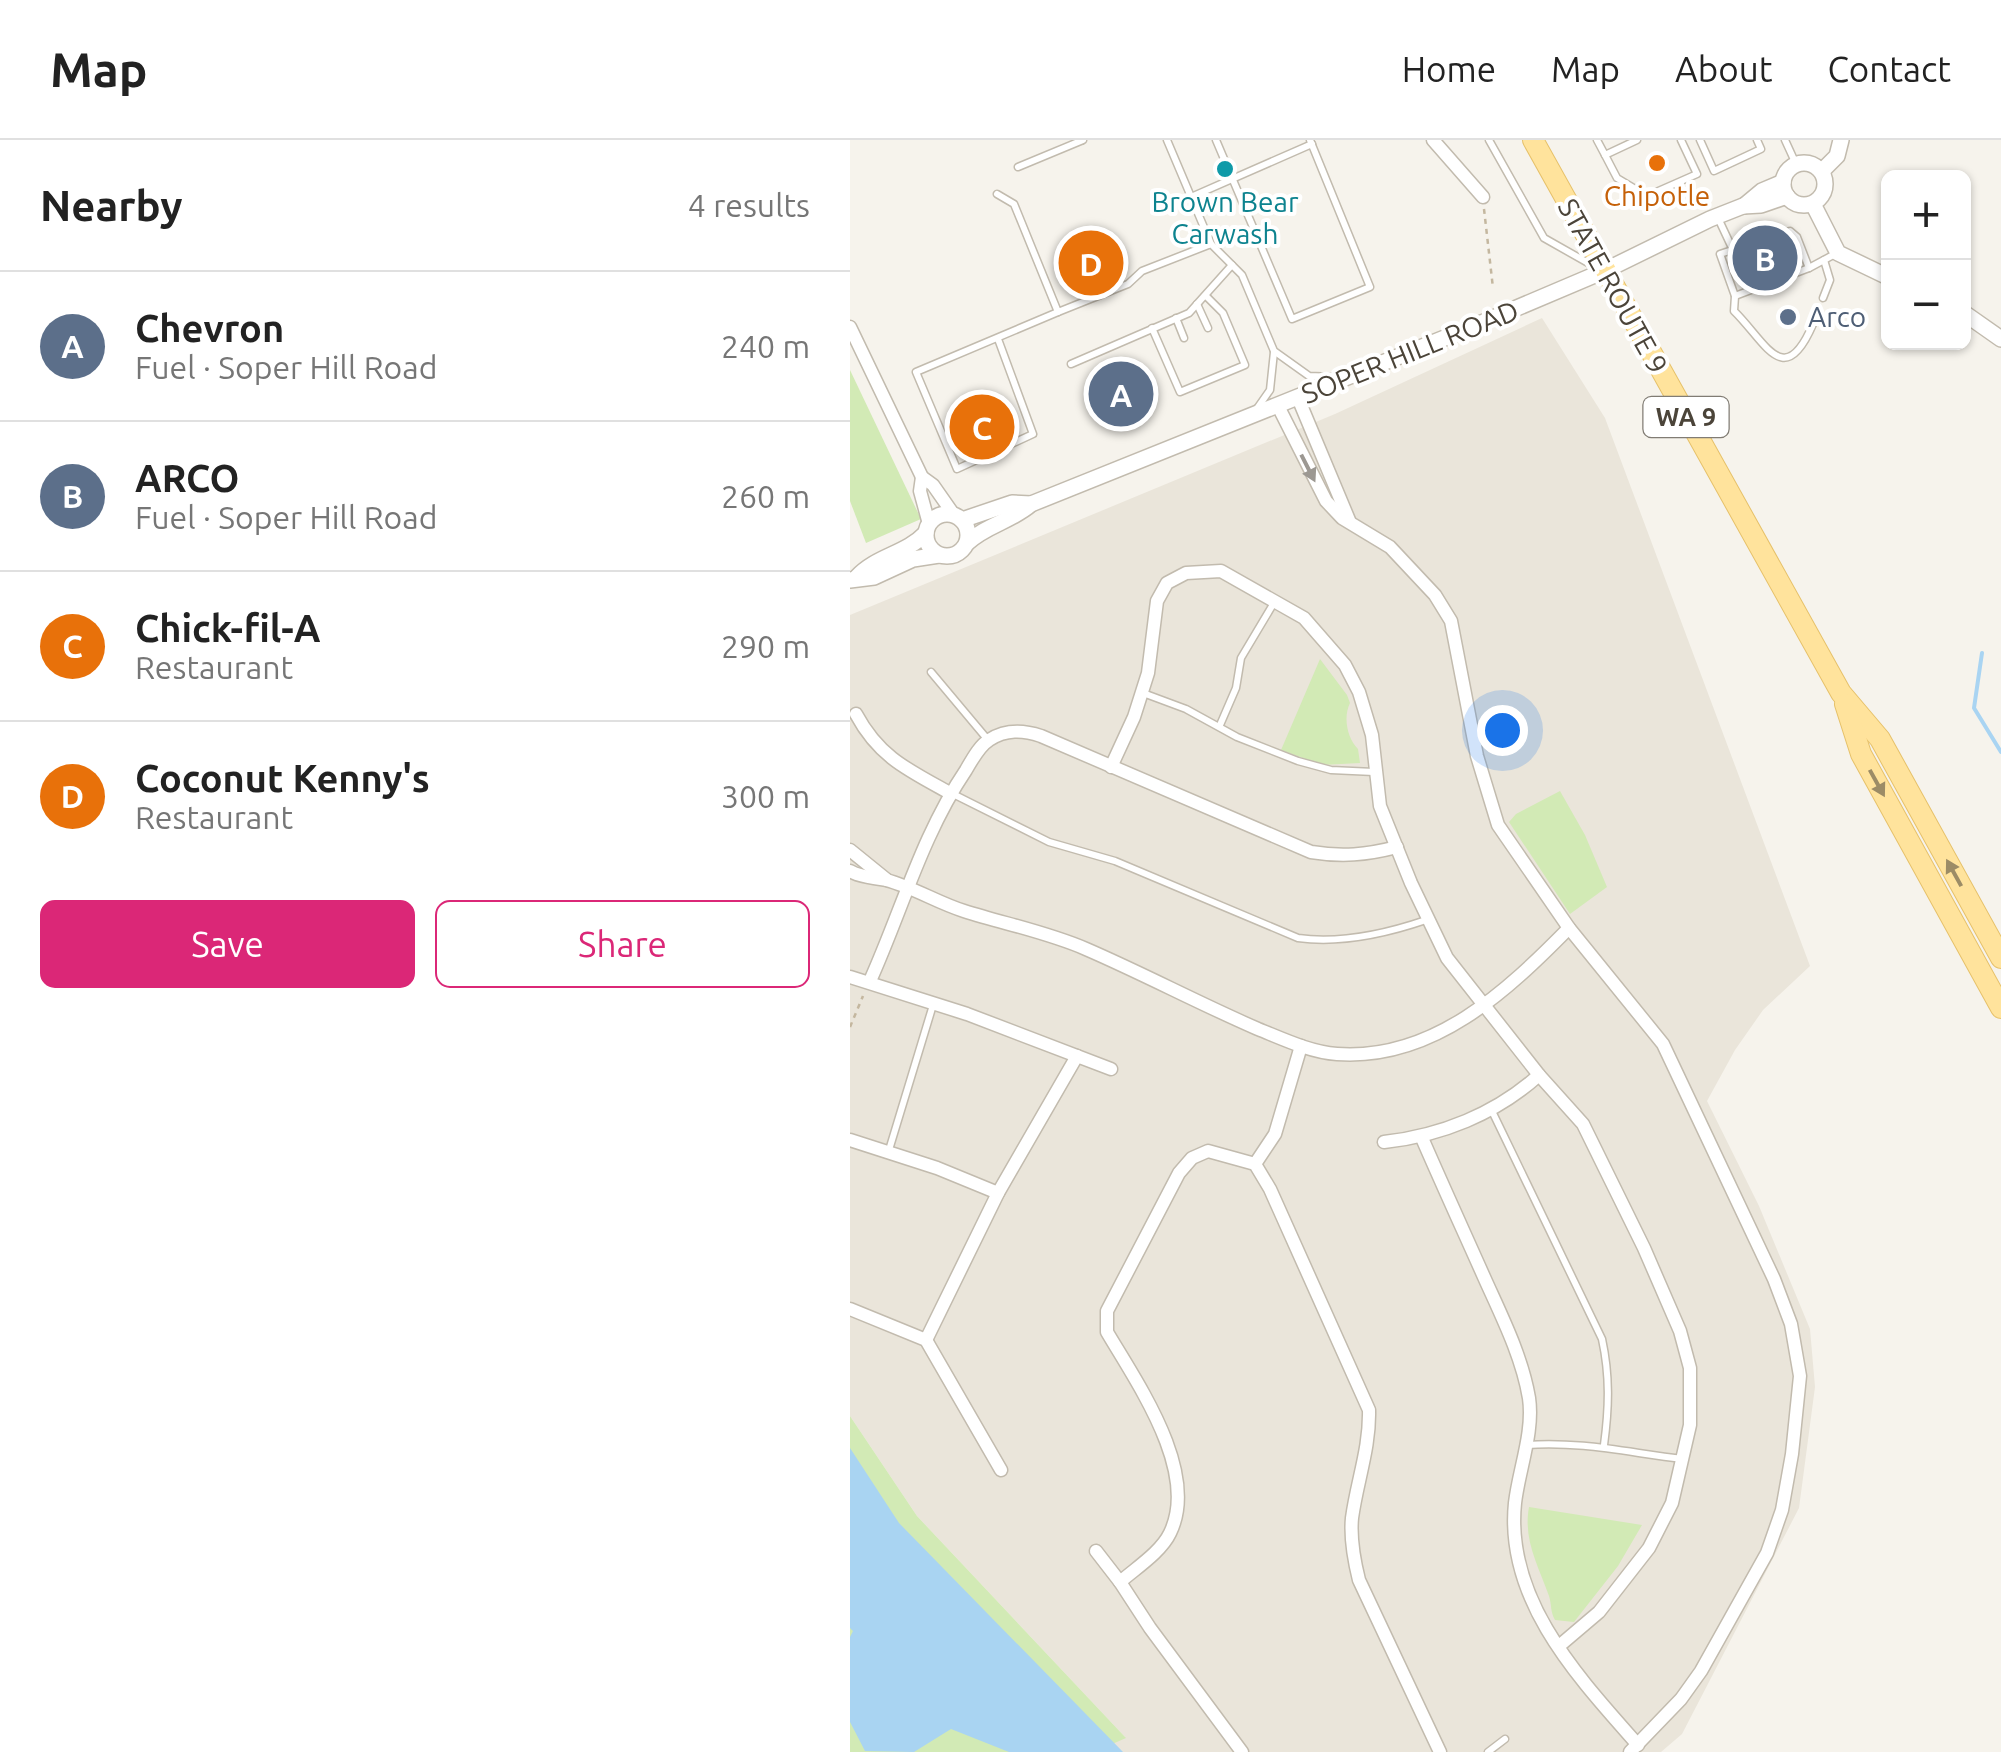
<!DOCTYPE html>
<html lang="en">
<head>
<meta charset="utf-8">
<style>
	body { margin:0; font-family:Ubuntu,sans-serif; background:#f2f2f2; color:#222 }
	.controls { position:absolute; right:30px; top:30px; display:grid; overflow:hidden; border-radius:15px; box-shadow:0 2px 8px #0004 }
	.controls button { width:90px; height:90px; display:grid; place-items:center; padding:0; border:0; border-bottom:2px solid #e0e0e0; background:#fff; color:#222; font:50px sans-serif }
	.you { position:absolute; left:652px; top:590px; width:35px; height:35px; margin:-25px; border:8px solid #fff; border-radius:50%; background:#1a73e8; box-shadow:0 0 0 15px #1a73e833 }
	.badge { display:grid; place-items:center; width:65px; height:65px; border-radius:50%; background:#db2777; color:#fff; font-size:32px; font-weight:700 }
	.pin { position:absolute; translate:-50% -50%; border:5px solid #fff; box-shadow:0 2px 10px #0006 }
	.list { margin:0; padding:0; list-style:none }
	h2 { display:flex; justify-content:space-between; align-items:center; height:130px; margin:0; padding:0 40px; font-size:42px }
	h2 small { font-size:32px; font-weight:400; color:#767676 }
	.list li { display:grid; grid-template-columns:65px 1fr auto; gap:30px; align-items:center; box-sizing:border-box; height:150px; padding:0 40px; border-top:2px solid #e0e0e0 }
	.list b { display:block; font-size:38px; white-space:nowrap }
	.list p { margin:0; font-size:32px; white-space:nowrap; color:#767676 }
	.list em { font-size:32px; font-style:normal; color:#767676 }
	.actions { display:flex; gap:20px; padding:30px 40px }
	.actions a { flex:1; padding:22px 0; border:2px solid #db2777; border-radius:15px; text-align:center; font-size:35px; color:#db2777 }
	.actions .main { background:#db2777; color:#fff }
	.map { position:relative; flex:none; width:1151px; height:1612px; overflow:hidden }
	header { display:flex; align-items:center; gap:60px; box-sizing:border-box; height:140px; padding:0 50px; background:#fff; border-bottom:2px solid #e0e0e0 }
	header strong { font-size:48px }
	nav { display:flex; gap:55px; margin-inline-start:auto; font-size:35px }
	main { display:flex }
	aside { flex:1; background:#fff }
	.map>svg:first-child { display:block }
	.residential { fill:#eae5da }
	.green { fill:#d2eab5 }
	.water { fill:#a9d4f2 }
	.lines { fill:none; stroke-linecap:round; stroke-linejoin:round }
	.stream { stroke:#a9d4f2; stroke-width:4 }
	.service-casing { stroke:#c2bbae; stroke-width:9 }
	.minor-casing { stroke:#c2bbae; stroke-width:15 }
	.tertiary-casing { stroke:#c2bbae; stroke-width:18 }
	.primary-casing { stroke:#e6c16a; stroke-width:22 }
	.path { stroke:#c4b79f; stroke-width:2.5; stroke-dasharray:5 5; stroke-linecap:butt }
	.service { stroke:#fff; stroke-width:6 }
	.minor { stroke:#fff; stroke-width:12 }
	.tertiary { stroke:#fff; stroke-width:15 }
	.primary { stroke:#ffe39c; stroke-width:20 }
	.oneway { fill:#9c9892 }
	.oneway2 { fill:#9c8c66 }
	.food-dot { fill:#e8710a; stroke:#fff; stroke-width:4 }
	.culture-dot { fill:#0f9aa8; stroke:#fff; stroke-width:4 }
	.service-dot { fill:#5c6f8a; stroke:#fff; stroke-width:4 }
	.labels { text-anchor:middle; stroke-width:8; stroke-linejoin:round; paint-order:stroke }
	.shield { fill:#fff; stroke:#817c74; stroke-width:2.5 }
	.shield-label { font-size:25px; font-weight:bold; fill:#4b4439 }
	.food-label { font-size:28px; fill:#c56008; stroke:#fff }
	.culture-label { font-size:28px; fill:#0d838f; stroke:#fff }
	.street-label { font-size:28px; fill:#4b4439; stroke:#fff }
	.service-label { font-size:28px; fill:#4e5e75; stroke:#fff; text-anchor:start }
</style>
</head>
<body>
<header>
<strong>Map</strong>
<nav><a>Home</a><a>Map</a><a>About</a><a>Contact</a></nav>
</header>
<main>
<aside>
<h2>Nearby<small>4 results</small></h2>
<ul class="list">
<li><span class="badge" style="background:#5c6f8a">A</span><div><b>Chevron</b><p>Fuel · Soper Hill Road</p></div><em>240 m</em></li>
<li><span class="badge" style="background:#5c6f8a">B</span><div><b>ARCO</b><p>Fuel · Soper Hill Road</p></div><em>260 m</em></li>
<li><span class="badge" style="background:#e8710a">C</span><div><b>Chick-fil-A</b><p>Restaurant</p></div><em>290 m</em></li>
<li><span class="badge" style="background:#e8710a">D</span><div><b>Coconut Kenny's</b><p>Restaurant</p></div><em>300 m</em></li>
</ul>
<div class="actions"><a class="main">Save</a><a>Share</a></div>
</aside>
<div class="map">
<svg width="1151" height="1612" viewBox="0 0 1151 1612">
	<rect width="100%" height="100%" fill="#f6f3ec"/>
	<polygon class="residential" points="692,178 755,278 960,826 913,870 885,910 857,961 909,1066 960,1189 965,1247 949,1368 832,1594 811,1612 244,1612 275,1597 67,1376 0,1276 0,475 485,274"/>
	<g class="green">
		<polygon points="0,230 71,379 16,403 0,361"/>
		<path d="M 470,519 L 497,555 L 500,563 C 493,577 497,598 508,609 L 510,623 L 472,625 L 431,610 Z"/>
		<polygon points="710,651 735,695 757,747 720,774 659,682 666,674"/>
		<polygon points="0,1276 67,1376 276,1598 244,1612 0,1612"/>
		<path d="M 679,1367 L 792,1385 L 768,1426 L 724,1482 L 705,1480 C 700,1471 702,1466 699,1456 C 688,1425 673,1400 679,1367 Z"/>
	</g>
	<polygon class="water" points="0,1308 49,1383 273,1612 159,1612 101,1589 64,1612 15,1611 0,1582 0,1497 3,1491 0,1488"/>
	<g class="lines">
		<polyline class="stream" points="1132,513 1124,568 1151,612"/>
		<defs>
			<g id="service">
				<polyline points="317,0 361,104 392,135 424,211 459,236 485,237"/>
				<polyline points="366,0 442,179 520,147 460,0"/>
				<polyline points="639,0 694,98 747,128"/>
				<polyline points="747,0 755,15 787,0"/>
				<polyline points="850,0 864,31 911,9 907,0"/>
				<polyline points="935,0 946,24"/>
				<polyline points="755,15 767,38 797,56 847,34 831,0"/>
				<polyline points="168,27 233,0"/>
				<polyline points="147,54 164,64 208,172 278,144 292,131 361,104"/>
				<polyline points="341,57 462,4"/>
				<polyline points="868,78 883,110"/>
				<polyline points="918,97 934,138"/>
				<polyline points="898,104 914,146"/>
				<path d="M 959,128 L 947,97 L 940,91 L 870,114 L 885,156 L 884,171 C 915,201 934,252 963,184"/>
				<polyline points="885,156 959,128 985,114"/>
				<polyline points="973,158 980,140 974,120"/>
				<polyline points="347,164 358,188"/>
				<polyline points="326,178 334,198"/>
				<polyline points="302,188 330,252 395,225 373,173 356,156"/>
				<polyline points="148,199 183,294 107,329 66,232 208,172"/>
				<polyline points="221,224 339,173 382,125"/>
				<polyline points="406,270 420,250 424,212"/>
				<polyline points="81,532 138,600"/>
				<polyline points="293,553 336,569 387,597 448,621 481,630 524,632"/>
				<polyline points="370,585 386,548 391,518 425,461"/>
				<path d="M 101,653 L 199,702 L 265,721 L 448,798 C 491,804 535,794 576,780"/>
				<path d="M 641,969 L 752,1199 C 760,1236 759,1268 754,1305"/>
				<polyline points="39,1010 83,865"/>
				<path d="M 677,1305 C 731,1301 780,1313 833,1319"/>
				<polyline points="638,1612 655,1599"/>
			</g>
			<g id="minor">
				<polyline points="583,0 633,57"/>
				<polyline points="0,187 72,337 83,345 104,375"/>
				<polyline points="448,258 499,380"/>
				<polyline points="428,266 476,361 492,378 540,407 585,455 601,481 627,616 648,685 719,788 813,904 924,1139 941,1184 950,1236 942,1314 932,1370 917,1413 851,1531 831,1559 780,1612"/>
				<polyline points="72,337 70,351 79,384"/>
				<path d="M 6,574 C 29,617 58,630 100,653"/>
				<polyline points="261,627 284,577 298,533 307,461 317,443 336,433 371,431 454,478 495,525 509,552 522,595 530,666 561,743 597,818 689,935 733,984 794,1108 830,1191 840,1228 840,1285 822,1363 799,1408 749,1472 709,1506"/>
				<polyline points="0,710 37,740"/>
				<path d="M 0,731 C 12,738 23,737 36,740 C 63,747 88,763 114,771 C 155,784 197,792 236,809 C 294,834 350,864 408,889 C 433,899 460,912 487,914 C 583,921 657,851 719,788"/>
				<polyline points="0,837 117,874 261,929"/>
				<path d="M 20,841 C 52,770 72,695 116,630 C 122,620 129,606 139,600 C 156,589 173,590 191,596 L 461,712 C 492,717 516,715 547,707"/>
				<path d="M 572,998 C 592,1044 613,1090 634,1137 C 651,1175 672,1216 679,1258 C 684,1292 669,1329 665,1363 C 655,1460 728,1537 788,1605"/>
				<polyline points="0,1000 87,1028 148,1053"/>
				<path d="M 534,1002 C 590,996 646,974 689,935"/>
				<polyline points="405,1024 425,994 451,906"/>
				<polyline points="0,1169 76,1200 151,1330"/>
				<polyline points="76,1200 148,1053 227,916"/>
				<polyline points="246,1411 270,1442"/>
				<path d="M 392,1612 L 300,1488 L 270,1442 C 286,1428 311,1412 320,1393 C 350,1332 287,1243 257,1192 L 257,1171 L 329,1033 L 342,1018 L 358,1011 L 405,1024 L 420,1049 L 519,1270 C 520,1308 507,1341 502,1378 C 500,1399 504,1420 509,1440 L 590,1612"/>
			</g>
			<g id="tertiary">
				<circle cx="954" cy="44" r="21"/>
				<polyline points="972,31 987,16 991,0"/>
				<polyline points="963,64 988,113 1038,137"/>
				<polyline points="894,66 912,51 933,42"/>
				<polyline points="1114,173 1151,199"/>
				<circle cx="97" cy="395" r="21"/>
				<polyline points="112,380 162,363 181,364"/>
				<path d="M 117,403 C 136,385 162,381 181,364 L 622,187 L 754,131 L 860,79 L 893,66 L 911,65 L 937,56"/>
				<path d="M 7,437 C 26,416 56,414 76,393"/>
				<polyline points="0,440 24,437 63,419 89,415"/>
			</g>
			<g id="primary">
				<polyline points="683,0 991,553 1030,599 1151,818"/>
				<polyline points="995,564 1011,614 1151,868"/>
			</g>
		</defs>
		<use href="#service" class="service-casing"/>
		<use href="#minor" class="minor-casing"/>
		<use href="#tertiary" class="tertiary-casing"/>
		<use href="#primary" class="primary-casing"/>
		<g class="path">
			<polyline points="634,69 643,148"/>
			<polyline points="0,887 13,856"/>
		</g>
		<use href="#service" class="service"/>
		<use href="#minor" class="minor"/>
		<use href="#tertiary" class="tertiary"/>
		<use href="#primary" class="primary"/>
	</g>
	<defs><path id="oneway-solid" d="M-6-.8H1V-3.2L6.5 0L1 3.2V.8H-6Z" transform="scale(2.5)"/></defs>
	<use class="oneway" href="#oneway-solid" transform="translate(458 328) rotate(63)"/>
	<g class="oneway2">
		<use href="#oneway-solid" transform="translate(1027 643) rotate(61)"/>
		<use href="#oneway-solid" transform="translate(1104 733) rotate(-119)"/>
	</g>
	<circle class="food-dot" cx="807" cy="23" r="10"/>
	<circle class="culture-dot" cx="375" cy="29" r="10"/>
	<circle class="service-dot" cx="938" cy="177" r="10"/>
	<g class="labels">
		<rect class="shield" x="793.5" y="257" width="85" height="40" rx="8"/>
		<g class="shield-label">
			<text x="836" y="286">WA 9</text>
		</g>
		<g class="food-label">
			<text x="807" y="66">Chipotle</text>
		</g>
		<g class="culture-label">
			<text x="375" y="72">Brown Bear<tspan x="375" dy="32">Carwash</tspan></text>
		</g>
		<g class="street-label">
			<text transform="translate(763 146) rotate(61)" y="10">STATE ROUTE 9</text>
			<text transform="translate(560 212) rotate(-22)" y="10">SOPER HILL ROAD</text>
		</g>
		<g class="service-label">
			<text x="958" y="187">Arco</text>
		</g>
	</g>
</svg>
<div class="controls">
<button>+</button>
<button>−</button>
</div>
<div class="you"></div>
<div class="pin badge" style="left:271px;top:254px;background:#5c6f8a">A</div>
<div class="pin badge" style="left:915px;top:118px;background:#5c6f8a">B</div>
<div class="pin badge" style="left:132px;top:287px;background:#e8710a">C</div>
<div class="pin badge" style="left:241px;top:123px;background:#e8710a">D</div>
</div>
</main>
</body>
</html>
